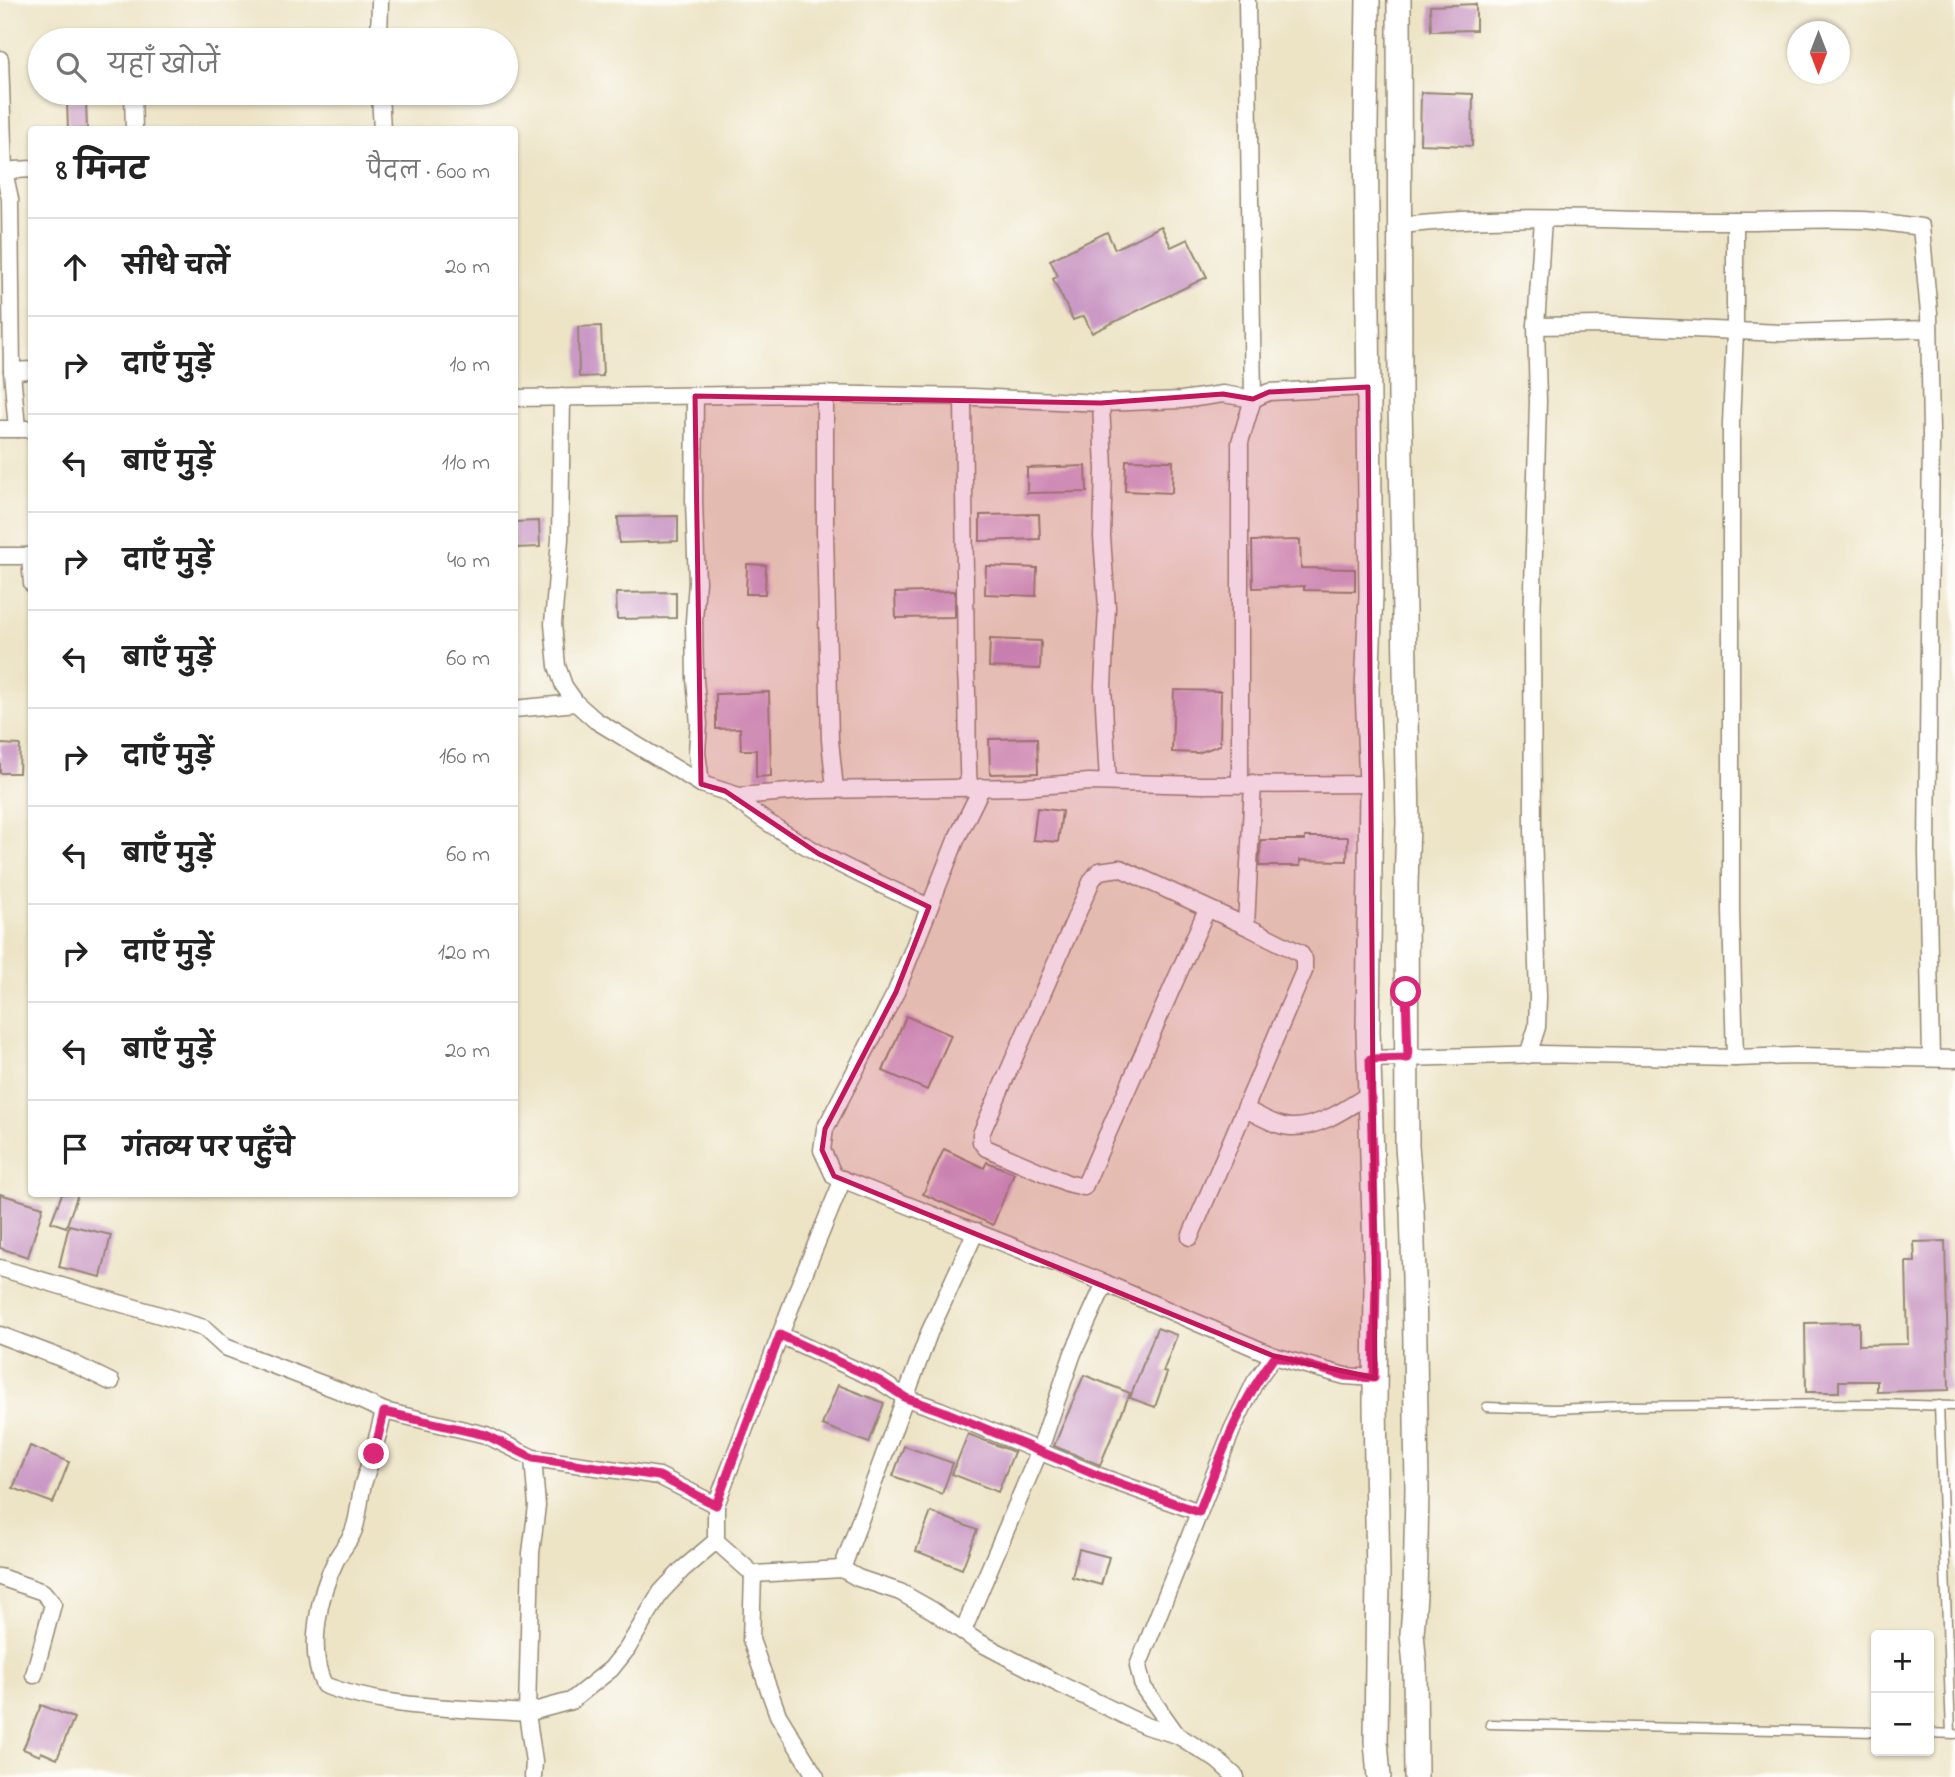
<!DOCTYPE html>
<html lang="hi">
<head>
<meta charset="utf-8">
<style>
	body { margin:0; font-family:"Indie Flower","Playpen Sans Deva",sans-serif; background:#f6f6f6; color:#222 }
	.controls { position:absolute; right:21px; bottom:21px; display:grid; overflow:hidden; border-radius:7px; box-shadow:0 2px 5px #0004 }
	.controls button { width:63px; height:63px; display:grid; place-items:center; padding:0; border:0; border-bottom:2px solid #e0e0e0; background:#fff; color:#222; font:35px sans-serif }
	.compass { position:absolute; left:1787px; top:21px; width:63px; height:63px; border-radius:50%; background:#fff; box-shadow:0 2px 5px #0004; rotate:180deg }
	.stop { position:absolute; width:21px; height:21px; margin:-16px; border:5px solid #db2777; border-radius:50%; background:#fff }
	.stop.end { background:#db2777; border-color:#fff; box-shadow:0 2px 7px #0008 }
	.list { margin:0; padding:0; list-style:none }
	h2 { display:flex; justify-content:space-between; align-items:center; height:91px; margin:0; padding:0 28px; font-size:30px }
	h2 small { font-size:23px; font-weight:400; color:#767676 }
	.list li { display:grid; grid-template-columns:46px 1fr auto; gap:21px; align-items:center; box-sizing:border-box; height:98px; padding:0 28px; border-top:2px solid #e0e0e0 }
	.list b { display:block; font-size:26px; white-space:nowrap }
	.list em { font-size:23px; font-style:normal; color:#767676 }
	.icon { flex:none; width:38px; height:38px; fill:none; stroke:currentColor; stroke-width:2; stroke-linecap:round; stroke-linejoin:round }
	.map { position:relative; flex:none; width:1955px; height:1777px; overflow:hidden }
	.search { position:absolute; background:#fff; box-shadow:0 2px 5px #0004; left:28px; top:28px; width:490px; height:77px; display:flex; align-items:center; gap:18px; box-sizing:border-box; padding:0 24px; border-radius:38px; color:#767676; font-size:26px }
	.panel { position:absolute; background:#fff; box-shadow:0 2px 5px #0004; left:28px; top:126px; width:490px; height:1071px; border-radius:7px }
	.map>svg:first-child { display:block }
	.building { fill:#ca99c5 }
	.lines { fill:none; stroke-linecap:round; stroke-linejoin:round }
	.lane-casing { stroke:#948772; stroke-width:11 }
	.street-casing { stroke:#948772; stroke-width:19 }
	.secondary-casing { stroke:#948772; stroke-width:26 }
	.lane { stroke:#fff; stroke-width:8 }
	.street { stroke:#fff; stroke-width:16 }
	.secondary { stroke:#fff; stroke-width:23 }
	.route { stroke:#db2777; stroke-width:9 }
	.marked { fill:#c2185b; fill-opacity:0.2; stroke:#c2185b; stroke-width:5; stroke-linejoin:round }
</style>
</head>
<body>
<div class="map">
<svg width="1955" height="1777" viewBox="0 0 1955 1777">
	<rect width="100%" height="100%" fill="#fdfcf7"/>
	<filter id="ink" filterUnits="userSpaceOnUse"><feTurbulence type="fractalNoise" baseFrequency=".0143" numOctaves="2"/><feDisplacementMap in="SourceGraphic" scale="14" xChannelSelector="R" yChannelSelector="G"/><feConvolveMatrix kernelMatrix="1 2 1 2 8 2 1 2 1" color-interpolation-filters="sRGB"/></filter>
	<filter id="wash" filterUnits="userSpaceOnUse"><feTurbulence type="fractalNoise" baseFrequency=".00686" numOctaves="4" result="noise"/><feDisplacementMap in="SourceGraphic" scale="28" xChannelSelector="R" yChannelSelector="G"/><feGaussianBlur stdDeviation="1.57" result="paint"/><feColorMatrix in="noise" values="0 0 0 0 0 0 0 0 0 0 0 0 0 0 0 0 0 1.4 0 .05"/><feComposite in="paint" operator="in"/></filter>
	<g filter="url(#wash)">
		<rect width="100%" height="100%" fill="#ede4c6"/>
		<g id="blocks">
			<g class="building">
				<polygon points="1476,4 1476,30 1431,31 1430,6"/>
				<polygon points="1421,92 1473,94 1472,146 1420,144"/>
				<polygon points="86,101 87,129 68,130 67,102"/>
				<polygon points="1161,226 1171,247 1188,239 1207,277 1092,333 1084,316 1073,320 1053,279 1058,276 1050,260 1107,232 1115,249"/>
				<polygon points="601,326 603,376 579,377 578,327"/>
				<polygon points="1126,460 1173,461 1172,493 1125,491"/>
				<polygon points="1086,466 1087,492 1027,493 1027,468"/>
				<polygon points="1039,514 1040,539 980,541 980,515"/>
				<polygon points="678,516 678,541 619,543 618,517"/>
				<polygon points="539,521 540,547 514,548 514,522"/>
				<polygon points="1300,540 1301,568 1355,569 1355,591 1304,590 1304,586 1253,588 1252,541"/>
				<polygon points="747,564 766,565 765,594 746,594"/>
				<polygon points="986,566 1037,568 1036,596 985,594"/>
				<polygon points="955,591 955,617 896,618 895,593"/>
				<polygon points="676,592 676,618 617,619 616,593"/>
				<polygon points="990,639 1041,641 1040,669 989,667"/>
				<polygon points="1174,690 1221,691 1220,745 1198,753 1172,752"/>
				<polygon points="769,692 771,776 756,777 756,750 741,750 740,728 716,729 716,694"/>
				<polygon points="1037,738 1038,773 990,774 989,739"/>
				<polygon points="0,744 20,745 19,773 0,773"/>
				<polygon points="1037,808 1062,811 1058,842 1033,840"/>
				<polygon points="1305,837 1348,837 1347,861 1300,860 1300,866 1259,866 1261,840 1305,840"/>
				<polygon points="906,1016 951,1035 927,1090 883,1071"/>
				<polygon points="944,1149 984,1168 987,1162 1014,1173 993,1225 923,1194"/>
				<polygon points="0,1194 43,1207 28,1257 0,1248"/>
				<polygon points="62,1194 78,1194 66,1227 51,1222"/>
				<polygon points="69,1225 111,1235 101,1277 59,1267"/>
				<polygon points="1945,1241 1949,1390 1877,1392 1877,1381 1839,1381 1839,1392 1806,1392 1805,1323 1859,1322 1859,1345 1908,1344 1906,1262 1915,1262 1914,1242"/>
				<polygon points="1157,1328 1177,1335 1163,1372 1167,1373 1155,1407 1130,1398"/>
				<polygon points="1084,1375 1130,1393 1100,1465 1054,1446"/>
				<polygon points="838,1385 884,1403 869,1443 822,1425"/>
				<polygon points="968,1434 1014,1452 998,1492 952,1474"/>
				<polygon points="30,1446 69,1462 53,1503 13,1488"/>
				<polygon points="904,1446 953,1463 942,1494 893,1476"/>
				<polygon points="931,1512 977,1530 962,1569 916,1551"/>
				<polygon points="1079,1549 1109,1557 1101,1585 1072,1577"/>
				<polygon points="41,1705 74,1718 57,1759 41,1752 40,1756 23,1749"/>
			</g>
		</g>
	</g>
	<g filter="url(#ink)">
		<use href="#blocks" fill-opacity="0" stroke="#948772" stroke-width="2"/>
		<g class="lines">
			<defs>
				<g id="lane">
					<polyline points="1939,1405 1951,1733"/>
					<polyline points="1487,1407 1555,1409 1626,1406 1872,1404 1955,1406"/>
					<polyline points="1490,1724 1876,1732"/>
					<polyline points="1929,1733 1955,1734"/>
				</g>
				<g id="street">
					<polyline points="379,40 380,0"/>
					<polyline points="0,59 4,171 10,199 12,371 17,429"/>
					<polyline points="133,93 134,130"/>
					<polyline points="380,93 382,130"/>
					<polyline points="0,171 32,169"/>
					<path d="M 1401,225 C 1511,212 1624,222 1735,221 C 1778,221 1820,218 1863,220 C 1882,221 1902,225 1921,227 L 1929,313 L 1931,433 L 1927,852 L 1931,1058"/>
					<polyline points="1536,326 1602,325 1781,333 1929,329"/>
					<polyline points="12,371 32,370"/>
					<polyline points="825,394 825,533 830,740 835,789"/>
					<polyline points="695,396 694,502 697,582 694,621 695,679 699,724 697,752 701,784"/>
					<polyline points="562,397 560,539 553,624 557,666 564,686 576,703 595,720 701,784 739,796 813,790 1024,787 1089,782 1202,785 1371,784"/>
					<path d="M 963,397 L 966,673 C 969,711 966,748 969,787"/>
					<polyline points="514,398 809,394 973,397 1101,403 1182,400 1223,394 1253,399 1269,392 1368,387"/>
					<polyline points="1101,403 1104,469 1102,537 1107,608 1103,686 1108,782"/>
					<polyline points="0,429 32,429"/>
					<polyline points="0,556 32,556"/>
					<polyline points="30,556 32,584"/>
					<polyline points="514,709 576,703"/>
					<polyline points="1240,783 1240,442 1253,399 1247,0"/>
					<polyline points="982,787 956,840 896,992 825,1129 822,1150 834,1176 1105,1283 1274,1356 1345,1376 1375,1378"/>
					<path d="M 728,793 C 787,842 860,875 929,907"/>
					<polyline points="1207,909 1084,1187 1067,1183 986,1148 981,1142 981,1134 1092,880 1099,871 1120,868 1246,926"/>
					<polyline points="1528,1055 1537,1027 1538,998 1533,830 1532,626 1538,401 1536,326 1543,219"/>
					<polyline points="1735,1058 1731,911 1731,423 1735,332 1735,221"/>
					<polyline points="1369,1059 1539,1054 1735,1058 1796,1056 1955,1059"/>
					<path d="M 1245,1109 C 1260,1116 1275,1126 1291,1127 C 1320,1128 1347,1108 1371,1093"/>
					<polyline points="1190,1237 1304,971 1304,959 1300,953 1246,926 1253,783"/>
					<path d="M 0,1268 L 204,1328 L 225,1347 L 338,1390 L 384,1411 C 378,1436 371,1460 363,1484 C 359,1500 359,1518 353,1532 C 349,1542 341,1550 336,1560 C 319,1593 307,1651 324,1685 C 385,1709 462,1708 527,1713 L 534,1762 L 533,1777"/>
					<polyline points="0,1335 66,1360 111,1382"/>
					<polyline points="780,1335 880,1381 906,1398 940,1410 1099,1476 1199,1512"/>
					<polyline points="384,1411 486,1435 533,1458 659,1476 716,1505"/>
					<polyline points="533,1458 537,1506 531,1553 527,1713 571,1701 611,1669 627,1649 661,1592 683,1569 716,1541 716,1505 796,1293 843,1179"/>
					<polyline points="716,1541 753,1574 842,1569 858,1578 900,1592 932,1610 975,1640 1055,1682 1146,1726 1177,1735"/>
					<polyline points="842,1569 929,1333 976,1231"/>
					<polyline points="753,1574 751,1640 778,1715 816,1777"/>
					<polyline points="0,1577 43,1592 53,1604 34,1675"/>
					<polyline points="963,1631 1039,1452 1073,1353 1105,1283"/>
					<polyline points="1236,1777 1217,1760 1177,1735 1143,1687 1138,1666 1232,1430 1255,1382 1274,1356"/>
				</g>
				<g id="secondary">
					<polyline points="1368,0 1366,124 1371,595 1367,690 1371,784 1368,1031 1376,1282 1375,1404 1378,1578 1376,1741 1379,1777"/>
					<polyline points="1399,0 1400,403 1408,823 1406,885 1407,1146 1412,1211 1414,1276 1417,1488 1415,1595 1412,1634 1415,1666 1416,1777"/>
				</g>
			</defs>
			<use href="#lane" class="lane-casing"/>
			<use href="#street" class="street-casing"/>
			<use href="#secondary" class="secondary-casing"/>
			<use href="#lane" class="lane"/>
			<use href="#street" class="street"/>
			<use href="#secondary" class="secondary"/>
		</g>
	</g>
	<g class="lines" filter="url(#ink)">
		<path class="route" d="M 374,1454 L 384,1412 L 486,1435 L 533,1458 L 659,1476 L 716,1505 L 780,1335 L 880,1381 L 906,1398 L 940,1410 L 1099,1476 L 1199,1512 C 1220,1458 1239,1403 1275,1356 L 1345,1376 L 1374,1378 L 1376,1282 L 1370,1059 L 1408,1058 L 1406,992"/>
	</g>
	<path class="marked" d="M 1368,387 L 1375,1378 L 1274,1356 L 834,1176 L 822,1150 L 825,1129 L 896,992 L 929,907 L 819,854 L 725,791 L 701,784 L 695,396 L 1101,403 L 1223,394 L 1253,399 L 1269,392 Z"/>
</svg>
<div class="controls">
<button>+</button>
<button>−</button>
</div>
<svg class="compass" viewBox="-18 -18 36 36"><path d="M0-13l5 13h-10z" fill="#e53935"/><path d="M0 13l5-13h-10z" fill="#767676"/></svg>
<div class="stop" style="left:1406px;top:992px"></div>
<div class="stop end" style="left:374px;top:1454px"></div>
<div class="search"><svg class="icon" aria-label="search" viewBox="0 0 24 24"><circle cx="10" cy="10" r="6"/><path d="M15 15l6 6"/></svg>यहाँ खोजें</div>
<section class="panel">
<h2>8 मिनट<small>पैदल · 600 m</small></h2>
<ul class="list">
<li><svg class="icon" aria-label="ahead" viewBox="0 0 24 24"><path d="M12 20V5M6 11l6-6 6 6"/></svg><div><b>सीधे चलें</b></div><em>20 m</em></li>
<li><svg class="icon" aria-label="right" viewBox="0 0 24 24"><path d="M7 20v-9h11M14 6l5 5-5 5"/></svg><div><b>दाएँ मुड़ें</b></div><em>10 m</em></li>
<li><svg class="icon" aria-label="left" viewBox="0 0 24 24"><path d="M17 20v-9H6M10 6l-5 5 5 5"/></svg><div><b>बाएँ मुड़ें</b></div><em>110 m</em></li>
<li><svg class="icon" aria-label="right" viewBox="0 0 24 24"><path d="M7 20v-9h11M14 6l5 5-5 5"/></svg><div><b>दाएँ मुड़ें</b></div><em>40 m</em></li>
<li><svg class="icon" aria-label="left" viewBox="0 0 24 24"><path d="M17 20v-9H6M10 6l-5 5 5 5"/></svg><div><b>बाएँ मुड़ें</b></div><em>60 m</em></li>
<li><svg class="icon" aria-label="right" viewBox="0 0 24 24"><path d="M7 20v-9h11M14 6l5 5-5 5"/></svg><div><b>दाएँ मुड़ें</b></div><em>160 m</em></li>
<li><svg class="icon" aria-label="left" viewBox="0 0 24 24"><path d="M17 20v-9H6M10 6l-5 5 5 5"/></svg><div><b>बाएँ मुड़ें</b></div><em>60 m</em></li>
<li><svg class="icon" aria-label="right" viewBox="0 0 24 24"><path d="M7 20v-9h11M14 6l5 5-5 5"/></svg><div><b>दाएँ मुड़ें</b></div><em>120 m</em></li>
<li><svg class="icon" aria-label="left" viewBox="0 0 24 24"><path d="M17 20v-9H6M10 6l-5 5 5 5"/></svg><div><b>बाएँ मुड़ें</b></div><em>20 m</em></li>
<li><svg class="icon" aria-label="arrive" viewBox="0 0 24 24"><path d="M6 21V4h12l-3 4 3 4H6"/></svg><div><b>गंतव्य पर पहुँचे</b></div></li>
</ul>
</section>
</div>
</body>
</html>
